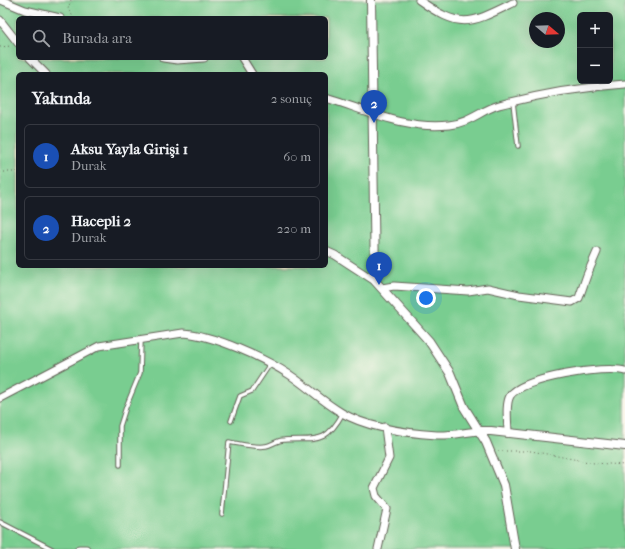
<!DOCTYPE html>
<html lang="tr">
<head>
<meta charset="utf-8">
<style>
	body { margin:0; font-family:"IM FELL French Canon",serif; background:#242831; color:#f1f3f6 }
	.controls { position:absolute; right:12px; top:12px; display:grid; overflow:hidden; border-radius:6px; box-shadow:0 4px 16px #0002 }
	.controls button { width:36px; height:36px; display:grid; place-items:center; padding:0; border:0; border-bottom:1px solid #363941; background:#171b24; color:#f1f3f6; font:20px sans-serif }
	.compass { position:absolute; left:529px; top:12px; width:36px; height:36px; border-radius:50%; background:#171b24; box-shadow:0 4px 16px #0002; rotate:109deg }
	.you { position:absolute; left:426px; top:298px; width:14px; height:14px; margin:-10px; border:3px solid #fff; border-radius:50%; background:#1a73e8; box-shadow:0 0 0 6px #1a73e833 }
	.badge { display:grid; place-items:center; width:26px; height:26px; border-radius:50%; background:#d690ce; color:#fff; font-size:13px; font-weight:700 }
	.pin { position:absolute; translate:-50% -33px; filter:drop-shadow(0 1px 2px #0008) }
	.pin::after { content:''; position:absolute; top:21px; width:14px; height:12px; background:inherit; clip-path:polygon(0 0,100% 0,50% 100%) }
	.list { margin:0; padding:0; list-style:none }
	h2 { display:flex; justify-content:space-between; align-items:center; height:52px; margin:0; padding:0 16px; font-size:17px }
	h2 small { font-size:13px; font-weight:400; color:#9ea1a6 }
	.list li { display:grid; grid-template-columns:26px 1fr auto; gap:12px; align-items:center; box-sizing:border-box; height:64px; margin:0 8px 8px; padding:0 8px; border:1px solid #363941; border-radius:6px }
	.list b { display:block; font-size:15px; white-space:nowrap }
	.list p { margin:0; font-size:13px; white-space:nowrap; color:#9ea1a6 }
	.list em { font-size:13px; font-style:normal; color:#9ea1a6 }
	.icon { flex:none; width:22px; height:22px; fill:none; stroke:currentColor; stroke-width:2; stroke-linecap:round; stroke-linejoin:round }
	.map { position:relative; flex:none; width:625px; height:549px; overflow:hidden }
	.search { position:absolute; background:#171b24; box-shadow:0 4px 16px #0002; left:16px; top:16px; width:312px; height:44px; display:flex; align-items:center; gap:10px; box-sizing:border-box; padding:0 14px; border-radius:6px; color:#9ea1a6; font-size:15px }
	.panel { position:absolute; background:#171b24; box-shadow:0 4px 16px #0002; left:16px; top:72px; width:312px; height:196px; border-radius:6px }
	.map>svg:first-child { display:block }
	.green { fill:#79cd90; stroke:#4a7456; fill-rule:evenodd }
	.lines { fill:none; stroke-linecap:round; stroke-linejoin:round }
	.service-casing { stroke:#646257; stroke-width:5.5 }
	.minor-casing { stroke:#646257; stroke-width:9 }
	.tertiary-casing { stroke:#646257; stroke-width:10 }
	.path { stroke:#646257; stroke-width:1; stroke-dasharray:1 3; stroke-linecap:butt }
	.service { stroke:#fff; stroke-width:3.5 }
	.minor { stroke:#fff; stroke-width:7 }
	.tertiary { stroke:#fff; stroke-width:8 }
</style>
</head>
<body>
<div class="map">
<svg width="625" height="549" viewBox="0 0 625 549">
	<rect width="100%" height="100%" fill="#fbf7ec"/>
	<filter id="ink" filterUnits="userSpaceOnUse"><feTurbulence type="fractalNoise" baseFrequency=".025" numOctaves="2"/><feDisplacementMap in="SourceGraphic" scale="8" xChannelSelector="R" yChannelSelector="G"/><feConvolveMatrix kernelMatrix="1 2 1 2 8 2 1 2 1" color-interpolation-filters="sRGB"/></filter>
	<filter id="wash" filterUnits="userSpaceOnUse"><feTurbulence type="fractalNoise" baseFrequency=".012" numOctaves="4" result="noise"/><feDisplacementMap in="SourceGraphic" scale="16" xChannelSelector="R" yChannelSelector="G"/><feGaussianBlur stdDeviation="0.9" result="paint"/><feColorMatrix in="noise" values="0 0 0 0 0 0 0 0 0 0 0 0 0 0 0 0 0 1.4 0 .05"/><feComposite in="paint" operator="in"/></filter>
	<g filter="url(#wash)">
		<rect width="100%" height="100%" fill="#ebe4c4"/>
		<path class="green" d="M 0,0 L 625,0 L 625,549 L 0,549 ZM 580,15 L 610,15 L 610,81 L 580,81 ZM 18,18 L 326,18 L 326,58 L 18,58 ZM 535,18 L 559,18 L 559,42 L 535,42 ZM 18,74 L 326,74 L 326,266 L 18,266 Z"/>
	</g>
	<g filter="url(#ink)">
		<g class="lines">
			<defs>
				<g id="service">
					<polyline points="513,102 518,146"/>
					<polyline points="231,421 240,396 252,391 270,364"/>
					<polyline points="120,465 120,426 126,407 140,373 141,340"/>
					<path d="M 222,514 L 229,442 C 241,444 254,448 266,446 C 272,445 277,440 284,440 C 315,438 325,446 343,413"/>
					<polyline points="0,522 52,549"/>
				</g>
				<g id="minor">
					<polyline points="1,0 25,10 60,18"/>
					<path d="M 419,0 C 461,30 470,24 513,3"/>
					<polyline points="0,20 18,43"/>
					<polyline points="30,58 46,74"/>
					<polyline points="163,58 177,60 204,58"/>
					<polyline points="242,58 252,74"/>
					<path d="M 326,98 C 366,110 406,130 449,125 C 470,123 481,110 499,105 C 540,94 583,87 625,84"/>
					<polyline points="326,251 335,255 375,281"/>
					<polyline points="382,288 394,286 468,291 488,288 519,295 572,302 579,298 587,275 597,252"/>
					<path d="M 0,398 L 99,346 L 183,333 C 214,335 264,358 290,375 C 308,387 323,402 342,413 C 368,428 406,433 437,435 C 450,436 465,432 479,431"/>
					<path d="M 508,433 C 508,422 505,405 510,396 C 521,378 605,365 625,371"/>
					<polyline points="79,549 86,549"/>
					<polyline points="378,549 387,509 376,496 374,488 389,458 385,427"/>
				</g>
				<g id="tertiary">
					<polyline points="371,0 375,281 429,341 450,373 464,407 486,442 504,485 515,549"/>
					<polyline points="479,431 491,431 625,446"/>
				</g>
			</defs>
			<use href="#service" class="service-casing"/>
			<use href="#minor" class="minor-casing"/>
			<use href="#tertiary" class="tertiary-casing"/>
			<g class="path">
				<polyline points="71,0 68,9 74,18"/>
				<polyline points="0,47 11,46"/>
				<polyline points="0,172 18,172"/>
				<polyline points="498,451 531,451 594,463 625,465"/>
			</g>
			<use href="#service" class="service"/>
			<use href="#minor" class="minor"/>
			<use href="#tertiary" class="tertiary"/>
		</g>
	</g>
</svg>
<div class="controls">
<button>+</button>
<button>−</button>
</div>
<svg class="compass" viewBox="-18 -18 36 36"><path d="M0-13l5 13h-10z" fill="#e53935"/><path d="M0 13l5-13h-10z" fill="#9ea1a6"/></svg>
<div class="you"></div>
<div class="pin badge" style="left:379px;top:285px;background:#1a4fb4">1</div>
<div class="pin badge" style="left:374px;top:123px;background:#1a4fb4">2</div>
<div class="search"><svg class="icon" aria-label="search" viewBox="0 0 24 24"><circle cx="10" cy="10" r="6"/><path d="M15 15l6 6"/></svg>Burada ara</div>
<section class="panel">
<h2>Yakında<small>2 sonuç</small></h2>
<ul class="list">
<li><span class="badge" style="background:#1a4fb4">1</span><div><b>Aksu Yayla Girişi 1</b><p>Durak</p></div><em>60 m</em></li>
<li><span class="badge" style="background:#1a4fb4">2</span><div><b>Hacepli 2</b><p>Durak</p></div><em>220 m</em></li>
</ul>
</section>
</div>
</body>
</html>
